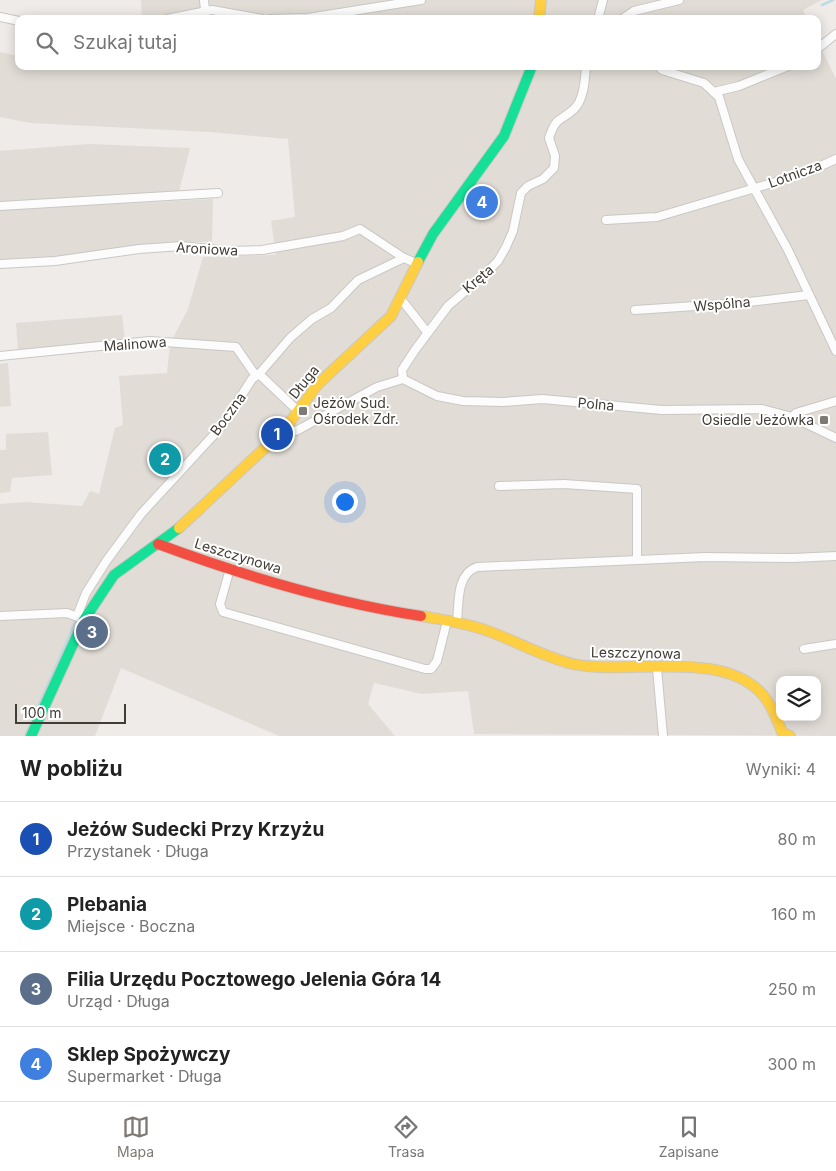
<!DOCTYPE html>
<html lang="pl">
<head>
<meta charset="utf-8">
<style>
	body { margin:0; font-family:Inter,sans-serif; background:#f2f2f2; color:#222 }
	.controls { position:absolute; right:15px; bottom:15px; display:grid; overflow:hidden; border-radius:10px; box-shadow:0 2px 12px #0003 }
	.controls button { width:45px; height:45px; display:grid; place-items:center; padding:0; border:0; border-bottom:1px solid #e0e0e0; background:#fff; color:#222; font:25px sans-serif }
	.scale { position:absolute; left:15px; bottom:12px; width:111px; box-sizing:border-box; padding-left:5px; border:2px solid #423c36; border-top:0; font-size:14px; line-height:18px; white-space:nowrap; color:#423c36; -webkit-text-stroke:4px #fff; paint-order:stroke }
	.you { position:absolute; left:344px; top:501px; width:18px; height:18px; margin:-12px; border:4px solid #fff; border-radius:50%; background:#1a73e8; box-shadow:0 0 0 8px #1a73e833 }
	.badge { display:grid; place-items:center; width:32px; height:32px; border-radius:50%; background:#7e7974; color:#fff; font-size:16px; font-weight:700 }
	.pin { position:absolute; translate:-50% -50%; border:2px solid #fff; box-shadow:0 1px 5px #0006 }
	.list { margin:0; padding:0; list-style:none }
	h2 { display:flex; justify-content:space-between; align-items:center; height:65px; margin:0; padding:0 20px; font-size:21px }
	h2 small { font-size:16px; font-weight:400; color:#767676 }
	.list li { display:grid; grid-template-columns:32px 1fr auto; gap:15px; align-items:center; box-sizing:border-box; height:75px; padding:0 20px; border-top:1px solid #e0e0e0 }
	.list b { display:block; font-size:19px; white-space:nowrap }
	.list p { margin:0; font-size:16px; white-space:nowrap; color:#767676 }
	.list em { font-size:16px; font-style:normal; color:#767676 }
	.icon { flex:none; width:28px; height:28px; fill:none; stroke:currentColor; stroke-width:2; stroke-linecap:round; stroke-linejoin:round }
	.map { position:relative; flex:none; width:836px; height:736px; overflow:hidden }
	.search { position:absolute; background:#fff; box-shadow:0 2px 12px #0003; left:15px; right:15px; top:15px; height:55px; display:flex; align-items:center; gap:12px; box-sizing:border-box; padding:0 18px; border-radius:10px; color:#767676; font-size:19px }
	.sheet { height:365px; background:#fff }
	nav { display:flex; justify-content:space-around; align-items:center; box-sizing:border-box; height:70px; border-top:1px solid #e0e0e0; background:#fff; font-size:14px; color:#767676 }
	nav a { display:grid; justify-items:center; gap:2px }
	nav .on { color:#7e7974 }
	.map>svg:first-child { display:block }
	.residential { fill:#e1dcd6; fill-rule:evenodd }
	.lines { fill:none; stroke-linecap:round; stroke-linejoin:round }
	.stream { stroke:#bddae7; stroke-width:2.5 }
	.street-casing { stroke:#cac7c4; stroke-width:10 }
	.fast-casing { stroke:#ccc7c0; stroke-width:12 }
	.slow-casing { stroke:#ccc7c0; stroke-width:12 }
	.jam-casing { stroke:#ccc7c0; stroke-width:12 }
	.street { stroke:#fcfcfc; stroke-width:8 }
	.fast { stroke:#16e098; stroke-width:10 }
	.slow { stroke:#ffcf43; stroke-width:10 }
	.jam { stroke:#f24e42; stroke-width:10 }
	.poi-dot { fill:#7e7974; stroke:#fff; stroke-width:2 }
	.labels { text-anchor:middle; stroke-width:4; stroke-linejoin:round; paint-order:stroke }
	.street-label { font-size:14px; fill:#423c36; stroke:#fff }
	.poi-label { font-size:14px; fill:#423c36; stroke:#fff; text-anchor:start }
</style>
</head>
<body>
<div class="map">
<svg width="836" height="736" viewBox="0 0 836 736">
	<rect width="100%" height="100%" fill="#eeebe8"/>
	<g class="residential">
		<polygon points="141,0 822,0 803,10 807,19 142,19"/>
		<path d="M 817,40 L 836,79 L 836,736 L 474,734 L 468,691 L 422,694 L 374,683 L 368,704 L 395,736 L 279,736 L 121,668 L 95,736 L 0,736 L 0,504 L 25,502 L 82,506 L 90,491 L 99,494 L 115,428 L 123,425 L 119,376 L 167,373 L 170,344 L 188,309 L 203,257 L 276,255 L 271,221 L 295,217 L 288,139 L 210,132 L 31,123 L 0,117 L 0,52 L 19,56 L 19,66 L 817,66 ZM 780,680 L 817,680 L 817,717 L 780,717 Z"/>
		<polygon points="89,144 190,148 179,192 0,202 0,151"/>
		<polygon points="213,199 212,242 167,242 50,259 0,259 0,210"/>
		<polygon points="122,315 125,342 18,352 16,323"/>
		<polygon points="8,363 11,406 0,407 0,364"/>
		<polygon points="48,432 52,475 12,478 10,492 0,493 0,450 6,450 6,434"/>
	</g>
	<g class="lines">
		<g class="stream">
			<polyline points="822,5 833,0"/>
			<polyline points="25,736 75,623"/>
		</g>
		<defs>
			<g id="street">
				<polyline points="204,0 205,10"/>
				<polyline points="0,17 19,21"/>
				<polyline points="167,19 212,10 262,19"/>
				<polyline points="270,19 308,18 421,0"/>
				<polyline points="598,19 603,0"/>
				<polyline points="622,19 634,11 679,0"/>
				<polyline points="817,49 836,34"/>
				<polyline points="658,66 662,70 704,83 719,97 738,159 788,250 836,351"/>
				<polyline points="714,92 739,86 788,66"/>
				<polyline points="0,206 218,193"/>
				<polyline points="606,220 657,217 772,183 810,171 836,159"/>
				<polyline points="0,264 55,261 139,249 182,246 228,251 262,250 343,236 360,229 404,258 416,263"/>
				<polyline points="401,299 427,332"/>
				<polyline points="635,310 740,303 809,295"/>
				<polyline points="0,356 150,341 236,347 256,376"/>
				<polyline points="259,374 298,411"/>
				<polyline points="403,379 437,396 463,401 503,402 542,399 662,410 762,409 792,417 836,438"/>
				<path d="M 403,379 L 402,370 L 415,350 L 448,306 L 484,275 L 498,261 L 506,247 L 513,231 L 521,193 L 528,186 L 543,179 L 554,168 L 555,156 L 549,138 C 557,115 559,123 574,109 C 584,100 585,79 586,66"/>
				<polyline points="792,417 796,413 836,401"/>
				<polyline points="284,430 296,431 377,387 403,379"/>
				<polyline points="499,486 564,484 637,489 637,560"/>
				<polyline points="230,569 220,604 223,612 425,669 431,669 437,661 447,621"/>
				<polyline points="0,616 67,613 80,618"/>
				<polyline points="77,616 86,593 107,560 141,514 222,426 252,379 260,373 290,338 312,319 331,308 358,280 404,258"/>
				<path d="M 457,622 C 459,603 456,574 477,567 L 705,557 L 793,558 L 836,556"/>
				<polyline points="804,649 836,644"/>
				<polyline points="657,668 663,736"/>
			</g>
			<g id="fast">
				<polyline points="418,262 433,234 504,136 532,66"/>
				<polyline points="31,736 84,620 114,575 179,528"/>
			</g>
			<g id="slow">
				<polyline points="539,19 541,0"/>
				<polyline points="179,528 284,430 318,384 391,316 418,262"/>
				<path d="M 421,616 C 444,620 467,623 488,631 C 516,641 543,657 573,664 C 628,676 722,648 763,695 C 772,706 777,719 782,732 L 790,736"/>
			</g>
			<path id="jam" d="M 158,544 C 244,576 331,602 421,616"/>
		</defs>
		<use href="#street" class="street-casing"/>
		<use href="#fast" class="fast-casing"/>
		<use href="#slow" class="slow-casing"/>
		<use href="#jam" class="jam-casing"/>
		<use href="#street" class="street"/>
		<use href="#fast" class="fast"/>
		<use href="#slow" class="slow"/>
		<use href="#jam" class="jam"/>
	</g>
	<g class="poi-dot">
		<rect x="298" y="406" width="10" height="10" rx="2.5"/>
		<rect x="819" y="415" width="10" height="10" rx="2.5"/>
	</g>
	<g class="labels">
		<g class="street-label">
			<text transform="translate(795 174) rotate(-20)" y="5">Lotnicza</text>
			<text transform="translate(207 249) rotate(3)" y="5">Aroniowa</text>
			<text transform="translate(478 279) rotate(-40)" y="5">Kręta</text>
			<text transform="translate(722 304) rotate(-5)" y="5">Wspólna</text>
			<text transform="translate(135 344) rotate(-4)" y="5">Malinowa</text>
			<text transform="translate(304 382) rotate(-51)" y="5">Długa</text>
			<text transform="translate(596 404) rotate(5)" y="5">Polna</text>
			<text transform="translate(228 414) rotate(-54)" y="5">Boczna</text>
			<text transform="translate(238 556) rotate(17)" y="5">Leszczynowa</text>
			<text transform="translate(636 653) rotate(1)" y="5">Leszczynowa</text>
		</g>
		<g class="poi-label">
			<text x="313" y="408">Jeżów Sud.<tspan x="313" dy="16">Ośrodek Zdr.</tspan></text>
			<text x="814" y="425" text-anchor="end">Osiedle Jeżówka</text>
		</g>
	</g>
</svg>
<div class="controls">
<button><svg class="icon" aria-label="layers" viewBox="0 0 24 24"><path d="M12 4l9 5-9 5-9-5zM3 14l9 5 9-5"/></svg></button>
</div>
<div class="scale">100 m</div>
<div class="you"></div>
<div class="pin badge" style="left:277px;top:434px;background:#1a4fb4">1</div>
<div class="pin badge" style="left:165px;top:459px;background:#0f9aa8">2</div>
<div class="pin badge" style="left:92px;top:632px;background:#5c6f8a">3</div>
<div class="pin badge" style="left:482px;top:202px;background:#3f7fe0">4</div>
<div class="search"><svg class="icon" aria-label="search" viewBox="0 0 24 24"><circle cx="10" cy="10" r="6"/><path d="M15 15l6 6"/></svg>Szukaj tutaj</div>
</div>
<section class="sheet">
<h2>W pobliżu<small>Wyniki: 4</small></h2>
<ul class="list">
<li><span class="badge" style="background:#1a4fb4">1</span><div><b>Jeżów Sudecki Przy Krzyżu</b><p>Przystanek · Długa</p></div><em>80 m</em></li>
<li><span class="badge" style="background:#0f9aa8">2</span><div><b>Plebania</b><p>Miejsce · Boczna</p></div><em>160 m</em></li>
<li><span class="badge" style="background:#5c6f8a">3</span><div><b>Filia Urzędu Pocztowego Jelenia Góra 14</b><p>Urząd · Długa</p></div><em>250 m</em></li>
<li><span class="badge" style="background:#3f7fe0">4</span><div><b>Sklep Spożywczy</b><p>Supermarket · Długa</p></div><em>300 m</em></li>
</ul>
</section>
<nav>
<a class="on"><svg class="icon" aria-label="map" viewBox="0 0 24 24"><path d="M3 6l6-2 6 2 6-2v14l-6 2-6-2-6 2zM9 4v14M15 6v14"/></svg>Mapa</a>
<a><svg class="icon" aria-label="directions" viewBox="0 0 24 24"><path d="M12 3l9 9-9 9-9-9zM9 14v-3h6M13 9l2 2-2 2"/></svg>Trasa</a>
<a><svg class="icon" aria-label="saved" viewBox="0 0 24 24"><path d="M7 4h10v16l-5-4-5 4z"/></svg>Zapisane</a>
</nav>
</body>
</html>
